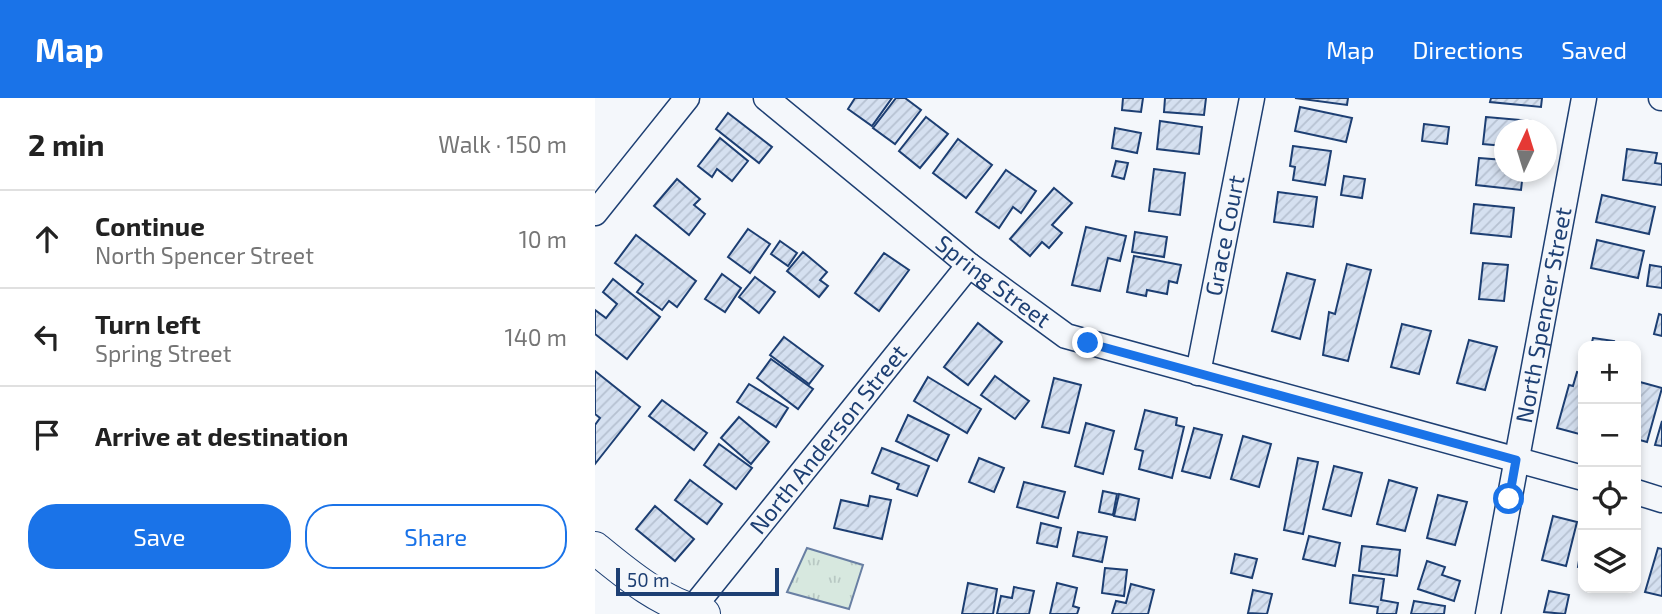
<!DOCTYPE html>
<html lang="en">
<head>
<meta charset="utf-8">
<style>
	body { margin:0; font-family:"Exo 2",sans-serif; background:#f6f6f6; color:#222 }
	.controls { position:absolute; right:21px; bottom:21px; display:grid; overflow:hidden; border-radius:14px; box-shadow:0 4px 10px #0003 }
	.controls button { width:63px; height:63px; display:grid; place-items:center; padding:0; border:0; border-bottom:2px solid #e0e0e0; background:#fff; color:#222; font:35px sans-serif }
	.compass { position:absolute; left:899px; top:21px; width:63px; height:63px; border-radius:50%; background:#fff; box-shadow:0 4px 10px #0003; rotate:4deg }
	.scale { position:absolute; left:21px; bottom:18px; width:163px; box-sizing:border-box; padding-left:7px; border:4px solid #1d3f73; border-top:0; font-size:19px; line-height:24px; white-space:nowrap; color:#1d3f73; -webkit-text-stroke:5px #f4f7fb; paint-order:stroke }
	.stop { position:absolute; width:21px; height:21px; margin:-16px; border:5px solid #1a73e8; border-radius:50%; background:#fff }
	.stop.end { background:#1a73e8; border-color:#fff; box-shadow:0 2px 7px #0008 }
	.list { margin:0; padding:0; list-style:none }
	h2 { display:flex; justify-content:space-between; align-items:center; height:91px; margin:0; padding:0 28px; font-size:30px }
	h2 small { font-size:23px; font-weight:400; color:#767676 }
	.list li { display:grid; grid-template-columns:46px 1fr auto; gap:21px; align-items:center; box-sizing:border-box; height:98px; padding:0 28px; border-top:2px solid #e0e0e0 }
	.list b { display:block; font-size:26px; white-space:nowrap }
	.list p { margin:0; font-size:23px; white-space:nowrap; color:#767676 }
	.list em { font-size:23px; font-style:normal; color:#767676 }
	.actions { display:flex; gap:14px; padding:21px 28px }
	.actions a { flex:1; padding:16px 0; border:2px solid #1a73e8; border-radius:28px; text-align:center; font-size:24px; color:#1a73e8 }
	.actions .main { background:#1a73e8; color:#fff }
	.icon { flex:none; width:38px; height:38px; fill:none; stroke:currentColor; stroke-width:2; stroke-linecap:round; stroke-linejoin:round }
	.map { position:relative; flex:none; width:1067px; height:516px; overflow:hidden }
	header { display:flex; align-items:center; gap:42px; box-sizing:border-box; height:98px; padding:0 35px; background:#1a73e8; color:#fff }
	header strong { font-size:33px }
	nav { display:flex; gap:38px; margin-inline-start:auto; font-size:24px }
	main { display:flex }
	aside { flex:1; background:#fff }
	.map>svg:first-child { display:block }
	.grass { fill:url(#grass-tufts); stroke:#687fa3; stroke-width:2 }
	.building { fill:url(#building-hatch); stroke:#1d3f73; stroke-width:2 }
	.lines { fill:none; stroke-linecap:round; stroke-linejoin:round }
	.minor-casing { stroke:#1d3f73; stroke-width:27 }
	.major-casing { stroke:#1d3f73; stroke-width:34 }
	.minor { stroke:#f4f7fb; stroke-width:24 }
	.major { stroke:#f4f7fb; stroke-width:32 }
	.route { stroke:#1a73e8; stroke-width:9 }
	.labels { text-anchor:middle; stroke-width:5; stroke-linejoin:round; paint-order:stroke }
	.street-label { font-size:23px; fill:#1d3f73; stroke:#f4f7fb }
</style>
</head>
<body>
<header>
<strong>Map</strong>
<nav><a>Map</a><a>Directions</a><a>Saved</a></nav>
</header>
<main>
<aside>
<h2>2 min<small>Walk · 150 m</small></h2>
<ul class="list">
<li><svg class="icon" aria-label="ahead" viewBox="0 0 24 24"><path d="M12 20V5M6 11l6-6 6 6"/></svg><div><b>Continue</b><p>North Spencer Street</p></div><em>10 m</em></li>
<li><svg class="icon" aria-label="left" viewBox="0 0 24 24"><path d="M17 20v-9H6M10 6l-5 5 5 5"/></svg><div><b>Turn left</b><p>Spring Street</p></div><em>140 m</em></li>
<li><svg class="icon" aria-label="arrive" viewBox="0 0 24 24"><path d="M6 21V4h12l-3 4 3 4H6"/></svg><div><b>Arrive at destination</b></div></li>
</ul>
<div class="actions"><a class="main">Save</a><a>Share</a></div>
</aside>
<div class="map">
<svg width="1067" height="516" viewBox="0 0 1067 516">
	<defs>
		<pattern id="grass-tufts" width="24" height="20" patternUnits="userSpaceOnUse" patternTransform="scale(1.75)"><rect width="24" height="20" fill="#d7e8df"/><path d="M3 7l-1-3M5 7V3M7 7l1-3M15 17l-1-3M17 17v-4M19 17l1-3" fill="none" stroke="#b8c8c3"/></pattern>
		<pattern id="building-hatch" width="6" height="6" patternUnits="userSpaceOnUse" patternTransform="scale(1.75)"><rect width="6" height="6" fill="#d5e0f0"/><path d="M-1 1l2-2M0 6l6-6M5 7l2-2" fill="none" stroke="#b6c1d1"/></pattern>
	</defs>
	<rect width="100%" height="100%" fill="#f4f7fb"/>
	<polygon class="grass" points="212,450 268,467 254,511 192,494"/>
	<g class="building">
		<polygon points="260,0 297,0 277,28 253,11"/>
		<polygon points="301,0 310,0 326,12 300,46 278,30"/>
		<polygon points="528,0 548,0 546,14 527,12"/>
		<polygon points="570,0 611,0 609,17 569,14"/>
		<polygon points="700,0 753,0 752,7"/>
		<polygon points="896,0 947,0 946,9 895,4"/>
		<polygon points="705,9 757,20 751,44 700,33"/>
		<polygon points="133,15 177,49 164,65 121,31"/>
		<polygon points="331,19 353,36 325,70 304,53"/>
		<polygon points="891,19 936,23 935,32 909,32 909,48 888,46"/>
		<polygon points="565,23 607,29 604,56 562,51"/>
		<polygon points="829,26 854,29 852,46 827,43"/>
		<polygon points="520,30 546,35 542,55 517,50"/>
		<polygon points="125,40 153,63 137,83 122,71 117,79 103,68"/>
		<polygon points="363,41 397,67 371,100 338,75"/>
		<polygon points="698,48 736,53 730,87 698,82 700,69 695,68"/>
		<polygon points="1032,51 1062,55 1060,65 1067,66 1067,87 1028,82"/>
		<polygon points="884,60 909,62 909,74 928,74 926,92 881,87"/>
		<polygon points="521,63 533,65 529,81 517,78"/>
		<polygon points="559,71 590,75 585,117 554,113"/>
		<polygon points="411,72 441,93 426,115 418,109 404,130 381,114"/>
		<polygon points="749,78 770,81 767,100 746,97"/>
		<polygon points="82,81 105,101 99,107 110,116 94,137 59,108"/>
		<polygon points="459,90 477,105 457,127 467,135 454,150 447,144 435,158 415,141"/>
		<polygon points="683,94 722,99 718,129 679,124"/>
		<polygon points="1007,97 1060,109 1054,136 1001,124"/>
		<polygon points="879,106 919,110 916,139 876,135"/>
		<polygon points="491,129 531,138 525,163 513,160 505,193 477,187"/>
		<polygon points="153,131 175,146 155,175 133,159"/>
		<polygon points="540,134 572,139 569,159 537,154"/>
		<polygon points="41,137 101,183 82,209 74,203 67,212 42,194 48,186 20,165"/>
		<polygon points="1002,142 1049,153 1043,180 996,170"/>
		<polygon points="185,143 202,155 193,168 176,156"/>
		<polygon points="208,154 232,174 225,182 233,188 224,199 192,173"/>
		<polygon points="289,155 314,172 284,213 260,195"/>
		<polygon points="539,158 586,167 582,185 574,183 572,196 552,192 551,198 532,194"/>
		<polygon points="888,165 913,167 909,203 884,201"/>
		<polygon points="752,166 776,172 753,263 728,257 734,214 740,216"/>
		<polygon points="1055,167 1067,169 1067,190 1052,188"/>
		<polygon points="692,175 720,182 705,241 677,233"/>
		<polygon points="127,176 146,190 130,214 110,201"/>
		<polygon points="160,179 180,194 164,215 144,199"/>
		<polygon points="18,181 65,219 32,261 0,236 0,212 11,220 22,206 8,194"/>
		<polygon points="1064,216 1067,217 1067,238 1059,236"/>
		<polygon points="383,225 407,244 373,287 349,269"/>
		<polygon points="807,226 836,233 824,276 796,269"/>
		<polygon points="189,239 228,268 214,286 175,257"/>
		<polygon points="998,240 1019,243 1018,248 996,248"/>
		<polygon points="874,242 902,249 890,292 862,285"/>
		<polygon points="176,261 218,291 203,311 162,280"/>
		<polygon points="0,273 45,309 0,366 0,327 5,320 0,316"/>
		<polygon points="982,274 988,276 988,337 962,330 974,287 978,288"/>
		<polygon points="400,278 434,303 420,321 386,297"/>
		<polygon points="333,279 386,311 372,335 319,303"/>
		<polygon points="459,280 486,287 474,335 447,329"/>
		<polygon points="1045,284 1067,290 1052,344 1041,341 1041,300"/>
		<polygon points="154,286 193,310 181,329 142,304"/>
		<polygon points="67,302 112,335 99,352 54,318"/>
		<polygon points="550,312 582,320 581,327 589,329 577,380 544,371 548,353 540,351"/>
		<polygon points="313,317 354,337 342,363 301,343"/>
		<polygon points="144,319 174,344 156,366 126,340"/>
		<polygon points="1067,323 1067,348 1060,347"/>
		<polygon points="491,325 519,333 508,376 480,368"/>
		<polygon points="599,330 627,337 615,380 587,373"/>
		<polygon points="648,338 676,346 664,389 636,381"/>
		<polygon points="124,346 157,370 141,391 109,367"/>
		<polygon points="287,350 334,368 322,398 302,391 304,386 277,375"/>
		<polygon points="384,360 409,370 399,394 374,384"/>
		<polygon points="703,360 723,364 708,436 689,432"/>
		<polygon points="739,368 767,375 756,418 728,411"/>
		<polygon points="95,382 127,406 112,426 80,402"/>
		<polygon points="794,382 822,390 810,433 782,426"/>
		<polygon points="429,384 470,394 463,420 422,409"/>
		<polygon points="508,393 522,396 518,417 504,414"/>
		<polygon points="524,396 544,401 540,422 519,418"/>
		<polygon points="843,397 872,404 860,447 832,440"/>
		<polygon points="275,398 296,402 287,441 239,430 246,402 273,408"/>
		<polygon points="60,408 99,441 80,463 41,431"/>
		<polygon points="958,418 982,424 971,468 947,462"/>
		<polygon points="446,425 466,430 462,449 442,445"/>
		<polygon points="483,434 512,439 507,464 478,458"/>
		<polygon points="988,437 988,470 983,469"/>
		<polygon points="714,438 745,445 740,468 708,461"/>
		<polygon points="767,448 805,452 802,478 764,473"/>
		<polygon points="1063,450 1067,451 1067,498 1050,494"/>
		<polygon points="640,456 662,461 657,480 636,475"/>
		<polygon points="832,463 850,469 847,477 865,483 859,503 823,491"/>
		<polygon points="510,470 532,472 529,498 507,495"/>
		<polygon points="758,477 789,481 786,502 803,505 801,516 782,516 783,509 755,505"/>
		<polygon points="373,485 402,491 398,516 367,516"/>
		<polygon points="462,485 482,490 478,508 484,510 482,516 455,516"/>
		<polygon points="536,486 559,492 553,516 517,516 521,503 531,505"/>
		<polygon points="419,489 439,493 434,516 402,516 406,498 417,500"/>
		<polygon points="658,492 677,496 672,516 653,515"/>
		<polygon points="954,493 974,497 970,516 949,514"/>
		<polygon points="819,503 850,508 849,516 816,516"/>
	</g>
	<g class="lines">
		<defs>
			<g id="minor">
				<path id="s1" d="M 171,0 L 374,167 L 471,238 L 988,380"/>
				<polyline points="1066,0 1067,0"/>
				<polyline points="0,115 92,0"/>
				<path id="s2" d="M 603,275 L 657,0"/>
				<polyline points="1041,394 1067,402"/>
				<path id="s3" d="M 93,516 L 374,167"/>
				<path id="s4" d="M 893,516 L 989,0"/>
			</g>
			<path id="major" d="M 0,450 C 34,478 65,504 109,516"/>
		</defs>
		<use href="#minor" class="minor-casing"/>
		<use href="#major" class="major-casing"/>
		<use href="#minor" class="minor"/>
		<use href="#major" class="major"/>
	</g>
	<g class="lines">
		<polyline class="route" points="493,245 921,362 914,401"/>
	</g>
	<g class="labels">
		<g class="street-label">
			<text dy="8" stroke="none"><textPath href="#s2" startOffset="140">Grace Court</textPath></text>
			<text dy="8" stroke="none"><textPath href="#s1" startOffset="292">Spring Street</textPath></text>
			<text dy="8" stroke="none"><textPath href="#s4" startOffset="304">North Spencer Street</textPath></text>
			<text dy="8" stroke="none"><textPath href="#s3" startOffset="224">North Anderson Street</textPath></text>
		</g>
	</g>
</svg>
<div class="controls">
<button>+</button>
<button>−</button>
<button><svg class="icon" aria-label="locate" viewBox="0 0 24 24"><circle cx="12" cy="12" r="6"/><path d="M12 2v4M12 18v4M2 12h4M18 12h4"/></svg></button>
<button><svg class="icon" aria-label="layers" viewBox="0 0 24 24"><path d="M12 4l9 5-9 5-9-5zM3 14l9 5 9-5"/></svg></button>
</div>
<svg class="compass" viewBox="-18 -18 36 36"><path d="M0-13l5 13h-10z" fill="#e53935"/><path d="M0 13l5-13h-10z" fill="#767676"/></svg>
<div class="scale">50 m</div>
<div class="stop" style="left:914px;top:401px"></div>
<div class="stop end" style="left:493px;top:245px"></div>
</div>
</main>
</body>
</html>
